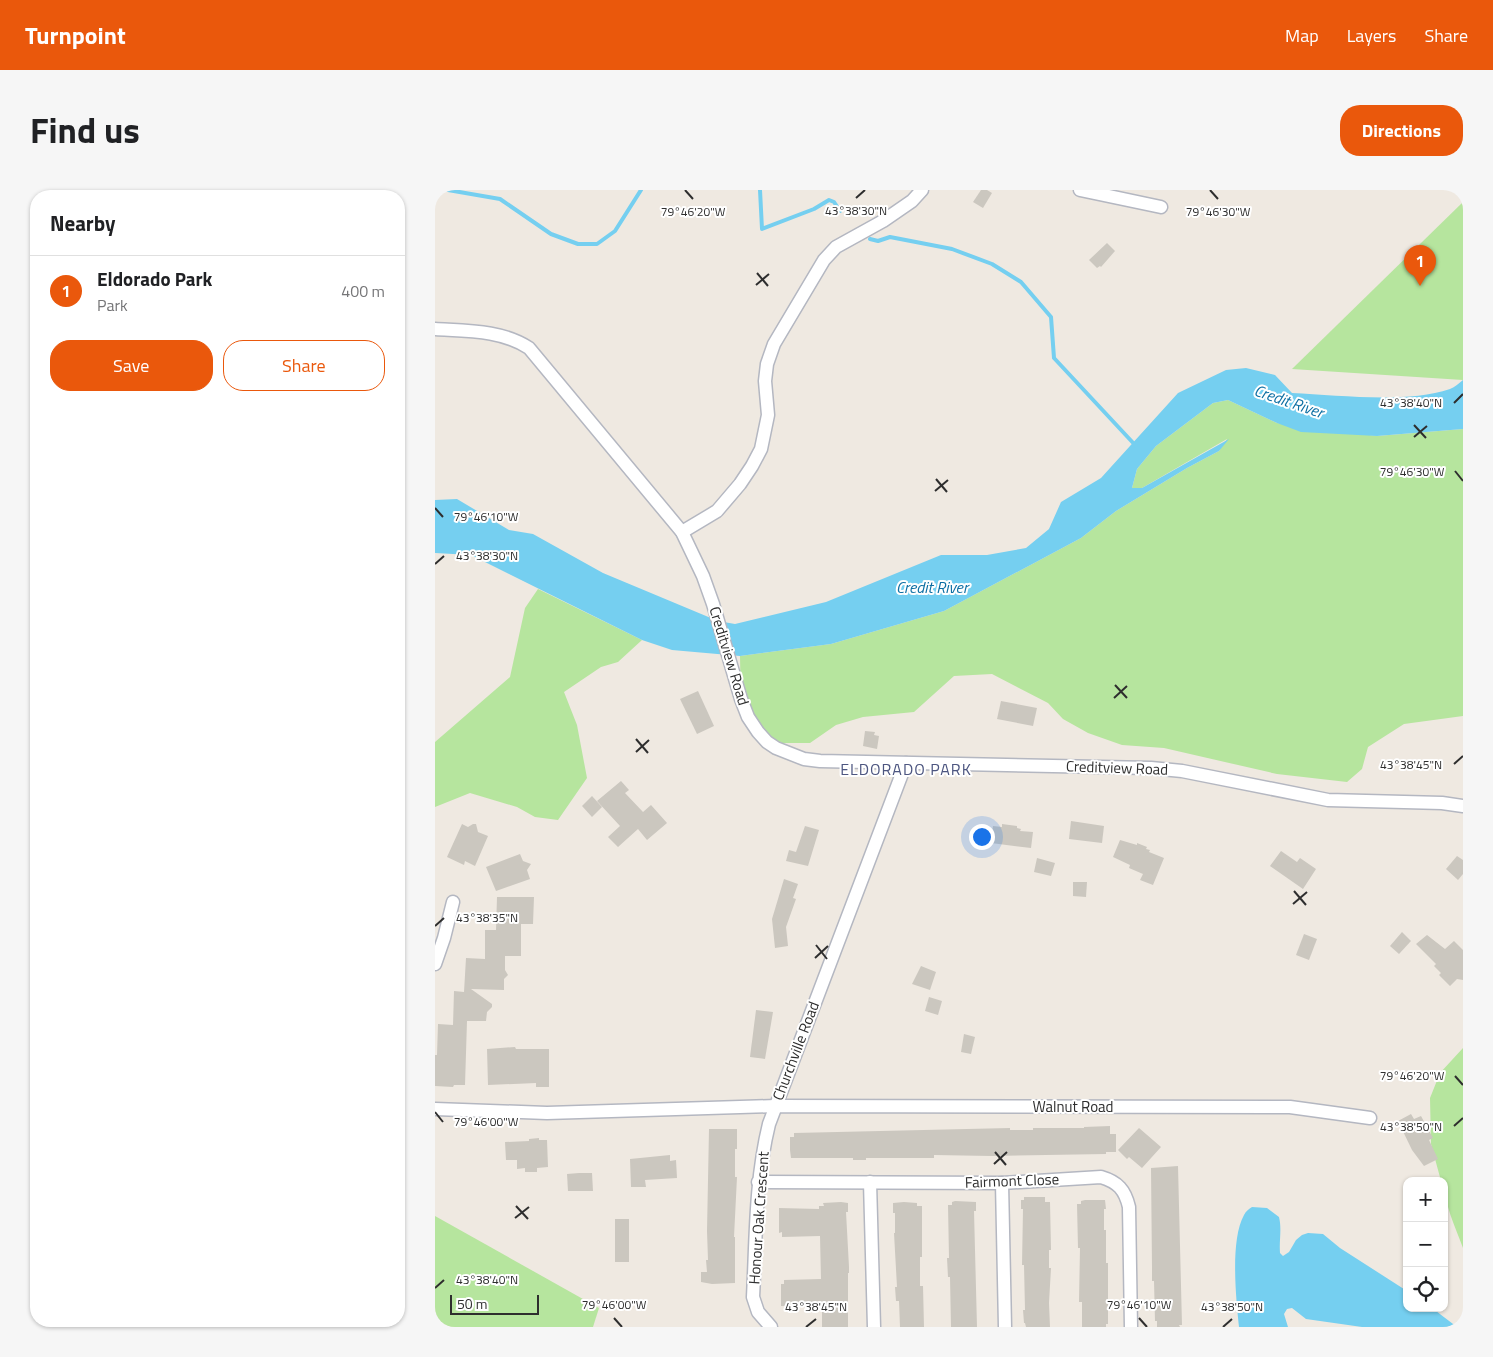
<!DOCTYPE html>
<html lang="en">
<head>
<meta charset="utf-8">
<style>
	body { margin:0; font-family:"Titillium Web",sans-serif; background:#f6f6f6; color:#202124 }
	.controls { position:absolute; right:15px; bottom:15px; display:grid; overflow:hidden; border-radius:10px; box-shadow:0 1px 4px #0004 }
	.controls button { width:45px; height:45px; display:grid; place-items:center; padding:0; border:0; border-bottom:1px solid #e0e0e0; background:#fff; color:#202124; font:25px sans-serif }
	.scale { position:absolute; left:15px; bottom:12px; width:89px; box-sizing:border-box; padding-left:5px; border:2px solid #2e2e2e; border-top:0; font-size:14px; line-height:18px; white-space:nowrap; color:#2e2e2e; -webkit-text-stroke:4px #fff; paint-order:stroke }
	.you { position:absolute; left:546px; top:646px; width:18px; height:18px; margin:-12px; border:4px solid #fff; border-radius:50%; background:#1a73e8; box-shadow:0 0 0 8px #1a73e833 }
	.badge { display:grid; place-items:center; width:32px; height:32px; border-radius:50%; background:#ea580c; color:#fff; font-size:16px; font-weight:700 }
	.pin { position:absolute; translate:-50% -41px; filter:drop-shadow(0 1px 2px #0008) }
	.pin::after { content:''; position:absolute; top:26px; width:18px; height:15px; background:inherit; clip-path:polygon(0 0,100% 0,50% 100%) }
	.list { margin:0; padding:0; list-style:none }
	h2 { display:flex; justify-content:space-between; align-items:center; height:65px; margin:0; padding:0 20px; font-size:21px }
	h2 small { font-size:16px; font-weight:400; color:#757577 }
	.list li { display:grid; grid-template-columns:32px 1fr auto; gap:15px; align-items:center; box-sizing:border-box; height:70px; padding:0 20px; border-top:1px solid #e0e0e0 }
	.list b { display:block; font-size:19px; white-space:nowrap }
	.list p { margin:0; font-size:16px; white-space:nowrap; color:#757577 }
	.list em { font-size:16px; font-style:normal; color:#757577 }
	.actions { display:flex; gap:10px; padding:15px 20px }
	.actions a { flex:1; padding:11px 0; border:1px solid #ea580c; border-radius:20px; text-align:center; font-size:18px; color:#ea580c }
	.actions .main { background:#ea580c; color:#fff }
	.icon { flex:none; width:28px; height:28px; fill:none; stroke:currentColor; stroke-width:2; stroke-linecap:round; stroke-linejoin:round }
	.map { position:relative; flex:none; width:1028px; height:1137px; overflow:hidden; border-radius:20px }
	header { display:flex; align-items:center; gap:30px; box-sizing:border-box; height:70px; padding:0 25px; background:#ea580c; color:#fff }
	header strong { font-size:24px }
	nav { display:flex; gap:28px; margin-inline-start:auto; font-size:18px }
	.intro { display:flex; align-items:center; justify-content:space-between; box-sizing:border-box; height:120px; padding:0 30px }
	h1 { margin:0; font-size:35px }
	.button { padding:12px 22px; border-radius:20px; background:#ea580c; color:#fff; font-size:18px; font-weight:700 }
	main { display:flex; gap:30px; padding:0 30px }
	aside { flex:1; background:#fff; border-radius:20px; box-shadow:0 1px 4px #0004 }
	.map>svg:first-child { display:block }
	.green { fill:#b6e59e }
	.water { fill:#75cff0 }
	.lines { fill:none; stroke-linecap:round; stroke-linejoin:round }
	.stream { stroke:#75cff0; stroke-width:4 }
	.building { fill:#cbc7bf }
	.minor-casing { stroke:#b4b7c1; stroke-width:15 }
	.minor { stroke:#fff; stroke-width:12 }
	.ticks { fill:none; stroke:#2e2e2e; stroke-width:2 }
	.labels { text-anchor:middle; stroke-width:4; stroke-linejoin:round; paint-order:stroke }
	.street-label { font-size:15px; fill:#2e2e2e; stroke:#fff }
	.water-label { font-size:16px; font-style:italic; fill:#0d6fa3; stroke:#fff }
	.neighbourhood-label { font-size:16px; letter-spacing:1px; fill:#4d5680; stroke:#fff }
	.ticks-label { font-size:12px; text-anchor:middle; fill:#2e2e2e; stroke:#fff; stroke-width:4; stroke-linejoin:round; paint-order:stroke }
</style>
</head>
<body>
<header>
<strong>Turnpoint</strong>
<nav><a>Map</a><a>Layers</a><a>Share</a></nav>
</header>
<div class="intro"><h1>Find us</h1><a class="button">Directions</a></div>
<main>
<aside>
<h2>Nearby<small></small></h2>
<ul class="list">
<li><span class="badge">1</span><div><b>Eldorado Park</b><p>Park</p></div><em>400 m</em></li>
</ul>
<div class="actions"><a class="main">Save</a><a>Share</a></div>
</aside>
<div class="map">
<svg width="1028" height="1137" viewBox="0 0 1028 1137">
	<rect width="100%" height="100%" fill="#efe9e1"/>
	<g class="green">
		<polygon points="1028,12 1028,190 857,179"/>
		<polygon points="793,210 842,233 942,246 1028,239 1028,526 969,534 933,557 927,579 912,592 842,584 729,558 687,555 653,543 628,529 613,513 557,484 519,486 479,522 428,527 401,535 375,553 347,553 317,540 306,518 305,466 396,454 509,421 646,348 681,321 752,278 784,261 792,249 707,298 697,298 702,279 721,256 778,213"/>
		<polygon points="103,399 207,450 183,472 166,477 129,502 142,535 152,588 123,630 100,627 82,617 35,603 0,617 0,552 75,487 90,418"/>
		<path d="M 1028,858 L 1028,1058 C 1020,1036 1009,1014 1009,991 L 1006,991 L 996,954 L 995,908 L 1005,883 Z"/>
		<polygon points="0,1026 164,1118 158,1137 0,1137"/>
	</g>
	<g class="water">
		<path d="M 811,178 L 840,185 L 857,203 C 904,205 971,214 1015,199 C 1020,197 1024,193 1028,190 L 1028,239 L 942,246 L 866,242 L 842,233 L 793,210 L 778,213 L 721,256 L 702,279 L 697,298 L 707,298 L 794,249 L 784,261 L 752,278 L 681,321 L 646,348 L 509,421 L 396,454 L 305,466 L 237,460 L 207,450 L 36,365 L 0,363 L 0,310 L 22,309 L 74,340 L 98,344 L 168,383 L 283,431 L 300,434 L 391,412 L 506,365 L 552,365 L 591,358 L 614,339 L 626,312 L 666,288 L 743,203 L 791,180 Z"/>
		<path d="M 817,1017 L 832,1018 L 844,1027 C 847,1039 844,1050 845,1063 L 848,1066 L 854,1062 L 861,1050 L 867,1045 L 873,1043 L 888,1044 L 905,1058 L 972,1101 L 972,1118 L 997,1118 L 1022,1137 L 927,1137 L 871,1129 L 857,1118 L 852,1119 L 849,1124 L 853,1137 L 804,1137 C 801,1108 795,1050 809,1025 C 811,1021 814,1019 817,1017 Z"/>
	</g>
	<g class="lines">
		<g class="stream">
			<polyline points="13,0 65,9 116,44 143,54 162,54 180,41 206,0"/>
			<polyline points="325,0 327,39 379,19 394,10 399,12 405,21"/>
			<polyline points="435,49 443,51 455,47 517,59 557,74 586,92 616,127 619,168 701,256"/>
		</g>
	</g>
	<g class="building">
		<polygon points="546,0 552,0 557,3 548,18 538,12"/>
		<polygon points="672,53 680,61 666,77 665,76 662,78 654,70"/>
		<polygon points="263,501 279,536 262,544 245,509"/>
		<polygon points="566,511 602,518 598,536 562,529"/>
		<polygon points="430,541 440,542 439,545 444,546 442,559 428,556"/>
		<polygon points="186,591 194,600 190,603 208,622 216,615 232,633 212,650 203,639 183,657 173,647 185,636 162,611"/>
		<polygon points="157,606 167,617 157,627 147,616"/>
		<polygon points="636,631 669,636 667,653 634,649"/>
		<polygon points="27,634 33,637 38,634 41,634 43,642 53,646 40,676 30,671 29,675 12,667"/>
		<polygon points="567,634 582,636 582,638 586,639 585,641 598,642 596,658 556,653 558,636 567,637"/>
		<polygon points="370,636 384,640 373,676 351,671 354,660 361,662"/>
		<polygon points="685,650 702,655 702,653 712,657 711,659 715,660 714,662 729,668 718,695 705,690 708,684 694,678 695,675 678,667"/>
		<polygon points="846,661 862,672 865,668 881,679 868,699 835,676"/>
		<polygon points="85,664 88,671 96,674 92,680 95,689 61,701 51,677"/>
		<polygon points="1022,666 1028,670 1028,684 1023,690 1011,679"/>
		<polygon points="602,668 620,673 616,686 599,682"/>
		<polygon points="349,689 363,694 358,708 361,709 351,737 353,756 340,758 337,729"/>
		<polygon points="638,692 652,692 651,707 638,706"/>
		<polygon points="62,707 99,707 98,734 86,734 86,766 70,766 70,780 73,785 69,789 69,800 36,799 57,814 57,817 52,822 51,831 32,831 30,895 19,895 18,897 0,896 0,865 2,865 3,834 18,835 19,801 29,802 31,768 50,769 50,740 61,740"/>
		<polygon points="967,742 976,751 964,764 955,756"/>
		<polygon points="869,744 882,749 874,770 861,765"/>
		<polygon points="992,745 1010,759 1019,751 1028,760 1028,790 1022,789 1015,796 1004,785 1006,783 999,776 1001,774 981,754"/>
		<polygon points="486,776 501,782 495,800 477,794"/>
		<polygon points="494,807 507,811 503,825 490,821"/>
		<polygon points="321,820 338,822 330,869 315,867"/>
		<polygon points="529,844 540,847 536,864 526,862"/>
		<polygon points="80,857 81,859 114,859 114,897 101,897 101,893 53,895 52,859"/>
		<polygon points="976,924 979,929 986,926 998,948 994,950 1003,969 989,976 977,960 963,931"/>
		<polygon points="675,936 675,944 681,944 681,962 671,962 671,964 557,966 499,965 499,968 431,968 431,970 418,970 418,968 356,968 355,960 355,947 359,947 359,943 575,938 575,940 598,940 598,938 649,938 649,937"/>
		<polygon points="704,938 726,957 707,978 694,967 692,969 683,960"/>
		<polygon points="274,939 302,939 302,959 300,959 300,987 302,987 299,1047 300,1047 300,1093 277,1094 266,1092 266,1082 272,1082 271,1070 273,1070 272,1041"/>
		<polygon points="104,948 104,950 112,950 113,977 102,978 102,982 90,982 90,978 82,979 82,970 71,970 70,952 94,951 94,949"/>
		<polygon points="235,965 235,971 241,970 242,988 210,990 211,997 196,997 195,969"/>
		<polygon points="743,976 747,1135 744,1135 745,1137 722,1137 722,1131 720,1131 719,1091 717,1091 717,1078 716,978"/>
		<polygon points="144,983 157,983 158,1001 133,1001 132,984"/>
		<polygon points="589,1007 610,1007 610,1012 615,1012 616,1060 614,1060 614,1078 616,1078 614,1113 615,1137 591,1137 590,1133 589,1133 588,1120 590,1120 589,1075 587,1075 588,1019 586,1019 586,1010 589,1010"/>
		<polygon points="650,1010 670,1010 671,1019 669,1019 669,1040 671,1040 671,1073 673,1073 673,1134 671,1134 671,1137 647,1137 647,1112 644,1112 645,1058 643,1058 642,1014 646,1014 646,1011"/>
		<polygon points="520,1011 541,1012 541,1021 539,1021 542,1137 516,1137 515,1087 513,1087 512,1068 514,1068 513,1015 517,1015 517,1012"/>
		<polygon points="406,1012 413,1013 413,1022 411,1022 414,1077 414,1083 413,1083 413,1137 387,1137 387,1116 346,1116 346,1094 349,1094 349,1090 386,1089 385,1046 347,1047 347,1042 344,1043 344,1018 384,1019 384,1016 389,1016 388,1013"/>
		<polygon points="469,1012 482,1013 482,1016 487,1016 487,1067 485,1067 485,1096 488,1096 489,1137 465,1137 464,1111 461,1111 460,1097 462,1097 459,1043 460,1043 460,1023 458,1023 458,1013"/>
		<rect x="180" y="1029" width="14" height="43"/>
	</g>
	<g class="lines">
		<defs>
			<g id="minor">
				<polyline points="645,0 726,17"/>
				<path d="M 0,139 C 32,141 67,140 94,158 L 247,342 L 268,386 L 278,414 L 306,509 L 313,527 L 323,542 L 332,552 L 341,558 L 369,569 L 385,571 L 716,578 L 747,581 L 893,610 L 1007,613 L 1028,616"/>
				<polyline points="247,342 282,321 305,294 317,276 326,259 333,225 330,191 332,174 339,154 389,70 401,57 448,31 477,11 487,0"/>
				<polyline points="0,774 9,748 18,712"/>
				<polyline points="0,919 112,923 341,916 855,917 935,928"/>
				<path d="M 323,992 L 567,993 L 666,987 C 683,992 690,1000 694,1017 L 696,1137"/>
				<polyline points="435,992 439,1137"/>
				<polyline points="567,993 570,1137"/>
				<path d="M 336,1137 L 323,1122 L 318,1107 C 321,1049 320,991 334,934 L 471,573"/>
			</g>
		</defs>
		<use href="#minor" class="minor-casing"/>
		<use href="#minor" class="minor"/>
	</g>
	<path class="ticks" d="M 250,0 L 258,9M 775,0 L 783,9M 421,8 L 430,0M 322,83 L 333,96M 321,95 L 334,84M 1019,213 L 1028,204M 979,235 L 991,248M 979,247 L 992,236M 1020,281 L 1028,291M 501,289 L 512,302M 500,301 L 513,290M 0,318 L 8,327M 0,374 L 9,366M 680,495 L 692,508M 679,508 L 692,496M 201,549 L 213,563M 201,562 L 214,550M 1019,574 L 1028,566M 859,701 L 871,715M 858,714 L 872,702M 0,736 L 9,728M 381,755 L 392,769M 380,768 L 393,756M 1020,886 L 1028,895M 0,922 L 8,932M 1019,936 L 1028,928M 560,962 L 571,975M 559,974 L 572,962M 81,1016 L 93,1029M 80,1028 L 94,1017M 0,1098 L 9,1090M 179,1128 L 187,1137M 704,1128 L 712,1137M 371,1137 L 381,1129M 788,1137 L 797,1129"/>
	<g class="labels">
		<g class="street-label">
			<text transform="translate(294 466) rotate(73)" y="5">Creditview Road</text>
			<text transform="translate(682 578) rotate(2)" y="5">Creditview Road</text>
			<text transform="translate(361 861) rotate(-69)" y="5">Churchville Road</text>
			<text x="638" y="922">Walnut Road</text>
			<text transform="translate(577 991) rotate(-2)" y="5">Fairmont Close</text>
			<text transform="translate(324 1028) rotate(-86)" y="5">Honour Oak Crescent</text>
		</g>
		<g class="water-label">
			<text transform="translate(854 211) rotate(19)" y="6">Credit River</text>
			<text x="497" y="403">Credit River</text>
		</g>
		<g class="neighbourhood-label">
			<text x="471" y="585">ELDORADO PARK</text>
		</g>
	</g>
	<g class="ticks-label">
		<text x="421" y="25">43°38'30"N</text>
		<text x="258" y="26">79°46'20"W</text>
		<text x="783" y="26">79°46'30"W</text>
		<text x="976" y="217">43°38'40"N</text>
		<text x="977" y="286">79°46'30"W</text>
		<text x="51" y="331">79°46'10"W</text>
		<text x="52" y="370">43°38'30"N</text>
		<text x="976" y="579">43°38'45"N</text>
		<text x="52" y="732">43°38'35"N</text>
		<text x="977" y="890">79°46'20"W</text>
		<text x="51" y="936">79°46'00"W</text>
		<text x="976" y="941">43°38'50"N</text>
		<text x="52" y="1094">43°38'40"N</text>
		<text x="179" y="1119">79°46'00"W</text>
		<text x="704" y="1119">79°46'10"W</text>
		<text x="381" y="1121">43°38'45"N</text>
		<text x="797" y="1121">43°38'50"N</text>
	</g>
</svg>
<div class="controls">
<button>+</button>
<button>−</button>
<button><svg class="icon" aria-label="locate" viewBox="0 0 24 24"><circle cx="12" cy="12" r="6"/><path d="M12 2v4M12 18v4M2 12h4M18 12h4"/></svg></button>
</div>
<div class="scale">50 m</div>
<div class="you"></div>
<div class="pin badge" style="left:985px;top:96px">1</div>
</div>
</main>
</body>
</html>
